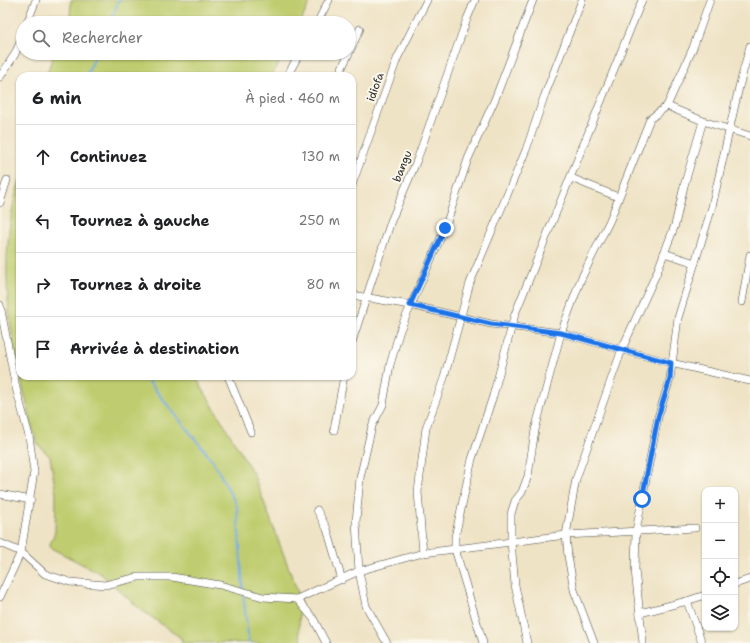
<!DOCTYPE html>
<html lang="fr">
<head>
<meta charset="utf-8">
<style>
	body { margin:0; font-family:"Shantell Sans",sans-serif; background:#f6f6f6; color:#202124 }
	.controls { position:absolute; right:12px; bottom:12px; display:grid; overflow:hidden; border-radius:8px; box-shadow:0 1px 3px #0004 }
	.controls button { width:36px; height:36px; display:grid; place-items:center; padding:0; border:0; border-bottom:1px solid #e0e0e0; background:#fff; color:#202124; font:20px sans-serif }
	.stop { position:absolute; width:12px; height:12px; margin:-9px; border:3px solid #1a73e8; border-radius:50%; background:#fff }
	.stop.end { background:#1a73e8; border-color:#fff; box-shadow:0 1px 4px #0008 }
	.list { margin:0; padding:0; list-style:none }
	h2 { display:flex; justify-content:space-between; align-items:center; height:52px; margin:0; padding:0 16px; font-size:17px }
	h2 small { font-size:13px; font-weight:400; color:#757577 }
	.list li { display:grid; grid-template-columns:26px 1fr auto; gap:12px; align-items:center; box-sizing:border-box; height:64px; padding:0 16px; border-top:1px solid #e0e0e0 }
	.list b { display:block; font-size:15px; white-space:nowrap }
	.list em { font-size:13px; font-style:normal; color:#757577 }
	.icon { flex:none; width:22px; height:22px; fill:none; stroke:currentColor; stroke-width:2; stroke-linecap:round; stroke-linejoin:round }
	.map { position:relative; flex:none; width:750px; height:643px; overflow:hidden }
	.search { position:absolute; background:#fff; box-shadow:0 1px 3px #0004; left:16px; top:16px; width:340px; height:44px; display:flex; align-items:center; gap:10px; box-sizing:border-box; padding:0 14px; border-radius:22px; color:#757577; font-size:15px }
	.panel { position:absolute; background:#fff; box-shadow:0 1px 3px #0004; left:16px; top:72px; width:340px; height:308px; border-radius:12px }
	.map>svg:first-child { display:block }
	.green { fill:#bfcd6f; stroke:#757c4d }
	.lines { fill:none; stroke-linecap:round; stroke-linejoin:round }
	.stream { stroke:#76ace4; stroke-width:2 }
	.minor-casing { stroke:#484742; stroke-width:8 }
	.minor { stroke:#fff; stroke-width:7 }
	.route { stroke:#1a73e8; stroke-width:5 }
	.labels { text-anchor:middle; stroke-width:4; stroke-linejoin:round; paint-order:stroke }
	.street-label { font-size:11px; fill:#2b2b2b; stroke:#fbf7ec }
</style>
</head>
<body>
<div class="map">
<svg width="750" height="643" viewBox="0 0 750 643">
	<rect width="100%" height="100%" fill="#fbf7ec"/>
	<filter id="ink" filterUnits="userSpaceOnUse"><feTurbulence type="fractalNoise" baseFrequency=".025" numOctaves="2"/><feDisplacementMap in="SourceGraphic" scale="8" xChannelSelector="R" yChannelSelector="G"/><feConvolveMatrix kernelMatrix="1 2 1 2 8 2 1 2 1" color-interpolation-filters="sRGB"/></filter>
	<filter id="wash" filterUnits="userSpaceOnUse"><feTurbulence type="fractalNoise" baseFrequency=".012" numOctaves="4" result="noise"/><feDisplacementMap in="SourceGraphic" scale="16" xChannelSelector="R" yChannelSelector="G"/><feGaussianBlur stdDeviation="0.9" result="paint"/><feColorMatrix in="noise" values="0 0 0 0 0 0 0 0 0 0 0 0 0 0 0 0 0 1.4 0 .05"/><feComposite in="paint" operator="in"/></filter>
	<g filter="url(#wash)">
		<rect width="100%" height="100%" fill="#efe3c5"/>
		<g class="green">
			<polygon points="71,0 311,0 300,23 68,23 70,18"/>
			<polygon points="54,53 285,53 271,76 46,76"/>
			<path d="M 20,180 L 20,376 C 5,312 0,241 20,180 Z"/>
			<polygon points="20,376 195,376 253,473 300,598 299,633 303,643 182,643 181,638 140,609 101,574 49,547 55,532 56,494 50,457 36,442"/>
		</g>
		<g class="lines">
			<g class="stream">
				<polyline points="110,23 119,0"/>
				<polyline points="86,76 97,53"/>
				<polyline points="144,376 213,461 237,506 244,602 249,643"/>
			</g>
		</g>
	</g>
	<g filter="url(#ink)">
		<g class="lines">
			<defs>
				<g id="minor">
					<polyline points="27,23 36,0"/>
					<polyline points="317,23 329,0"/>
					<polyline points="349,53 360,29"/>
					<polyline points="287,76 300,53"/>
					<polyline points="338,76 349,53"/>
					<polyline points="0,77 15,54 23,35"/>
					<polyline points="667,106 703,121 750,136"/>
					<polyline points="571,178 618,197"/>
					<polyline points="352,185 397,59 427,0"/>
					<polyline points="0,203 7,180"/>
					<polyline points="664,253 695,263"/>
					<polyline points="352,295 410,305 491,324 561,333 671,363 750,381"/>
					<polyline points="742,302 750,255"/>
					<polyline points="0,305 16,388 29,436 34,472 21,552 0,597"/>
					<polyline points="352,342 391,221 417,160 467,19 475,0"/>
					<polyline points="228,376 251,432"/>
					<polyline points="334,430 344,376"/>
					<polyline points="0,494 31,500"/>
					<polyline points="317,510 327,529 342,580"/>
					<polyline points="0,543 21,552 45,574 70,582 105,585 138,577 172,577 220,585 263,597 297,599 359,571 423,553 566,535 695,528"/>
					<polyline points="423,553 418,492 426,428 444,378 470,283 526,150 544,97 582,0"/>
					<polyline points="735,584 750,579"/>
					<polyline points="297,599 313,618 326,643"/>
					<polyline points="687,601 702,643"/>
					<polyline points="640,613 687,601 705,595"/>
					<polyline points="387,643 366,606 359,571 356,522 360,478 372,426 383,405 390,365 400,330 445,228 468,159 495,99 533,0"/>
					<polyline points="483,643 455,549 455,537 472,459 493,396 515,314 642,0"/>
					<polyline points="527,643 515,585 511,542 511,514 515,501 522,492 528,476 535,430 561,333 581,279 610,220 650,119 667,106 693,48 710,0"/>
					<polyline points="594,643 574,590 568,556 566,535 576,479 622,349 657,272 675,225 684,186 703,121"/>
					<polyline points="643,643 635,570 636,531 658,417 670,379 678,318 712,207 739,87 750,46"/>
				</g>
			</defs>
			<use href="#minor" class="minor-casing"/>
			<use href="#minor" class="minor"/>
		</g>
	</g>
	<g class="lines" filter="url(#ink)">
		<polyline class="route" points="445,228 410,305 491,324 561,333 671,363 670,379 658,417 642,499"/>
	</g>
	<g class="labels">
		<g class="street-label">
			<text transform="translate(375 87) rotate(-70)" y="4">idiofa</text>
			<text transform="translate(402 166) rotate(-68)" y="4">bangu</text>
		</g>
	</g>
</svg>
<div class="controls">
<button>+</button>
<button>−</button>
<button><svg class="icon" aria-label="locate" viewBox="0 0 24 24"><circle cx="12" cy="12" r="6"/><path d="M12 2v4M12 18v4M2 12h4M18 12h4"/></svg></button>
<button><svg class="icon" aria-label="layers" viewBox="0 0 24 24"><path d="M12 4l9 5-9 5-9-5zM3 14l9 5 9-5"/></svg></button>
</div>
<div class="stop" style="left:642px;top:499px"></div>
<div class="stop end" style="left:445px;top:228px"></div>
<div class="search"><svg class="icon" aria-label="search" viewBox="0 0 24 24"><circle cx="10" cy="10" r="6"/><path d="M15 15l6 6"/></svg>Rechercher</div>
<section class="panel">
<h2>6 min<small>À pied · 460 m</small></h2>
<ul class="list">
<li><svg class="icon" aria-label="ahead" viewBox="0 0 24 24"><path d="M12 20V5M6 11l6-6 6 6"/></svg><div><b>Continuez</b></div><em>130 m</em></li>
<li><svg class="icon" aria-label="left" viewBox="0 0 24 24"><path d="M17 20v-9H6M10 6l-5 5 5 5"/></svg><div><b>Tournez à gauche</b></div><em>250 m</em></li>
<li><svg class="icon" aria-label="right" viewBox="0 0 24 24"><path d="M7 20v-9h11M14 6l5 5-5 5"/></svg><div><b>Tournez à droite</b></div><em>80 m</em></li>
<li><svg class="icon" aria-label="arrive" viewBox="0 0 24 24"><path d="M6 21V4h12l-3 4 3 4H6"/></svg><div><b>Arrivée à destination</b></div></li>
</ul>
</section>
</div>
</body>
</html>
